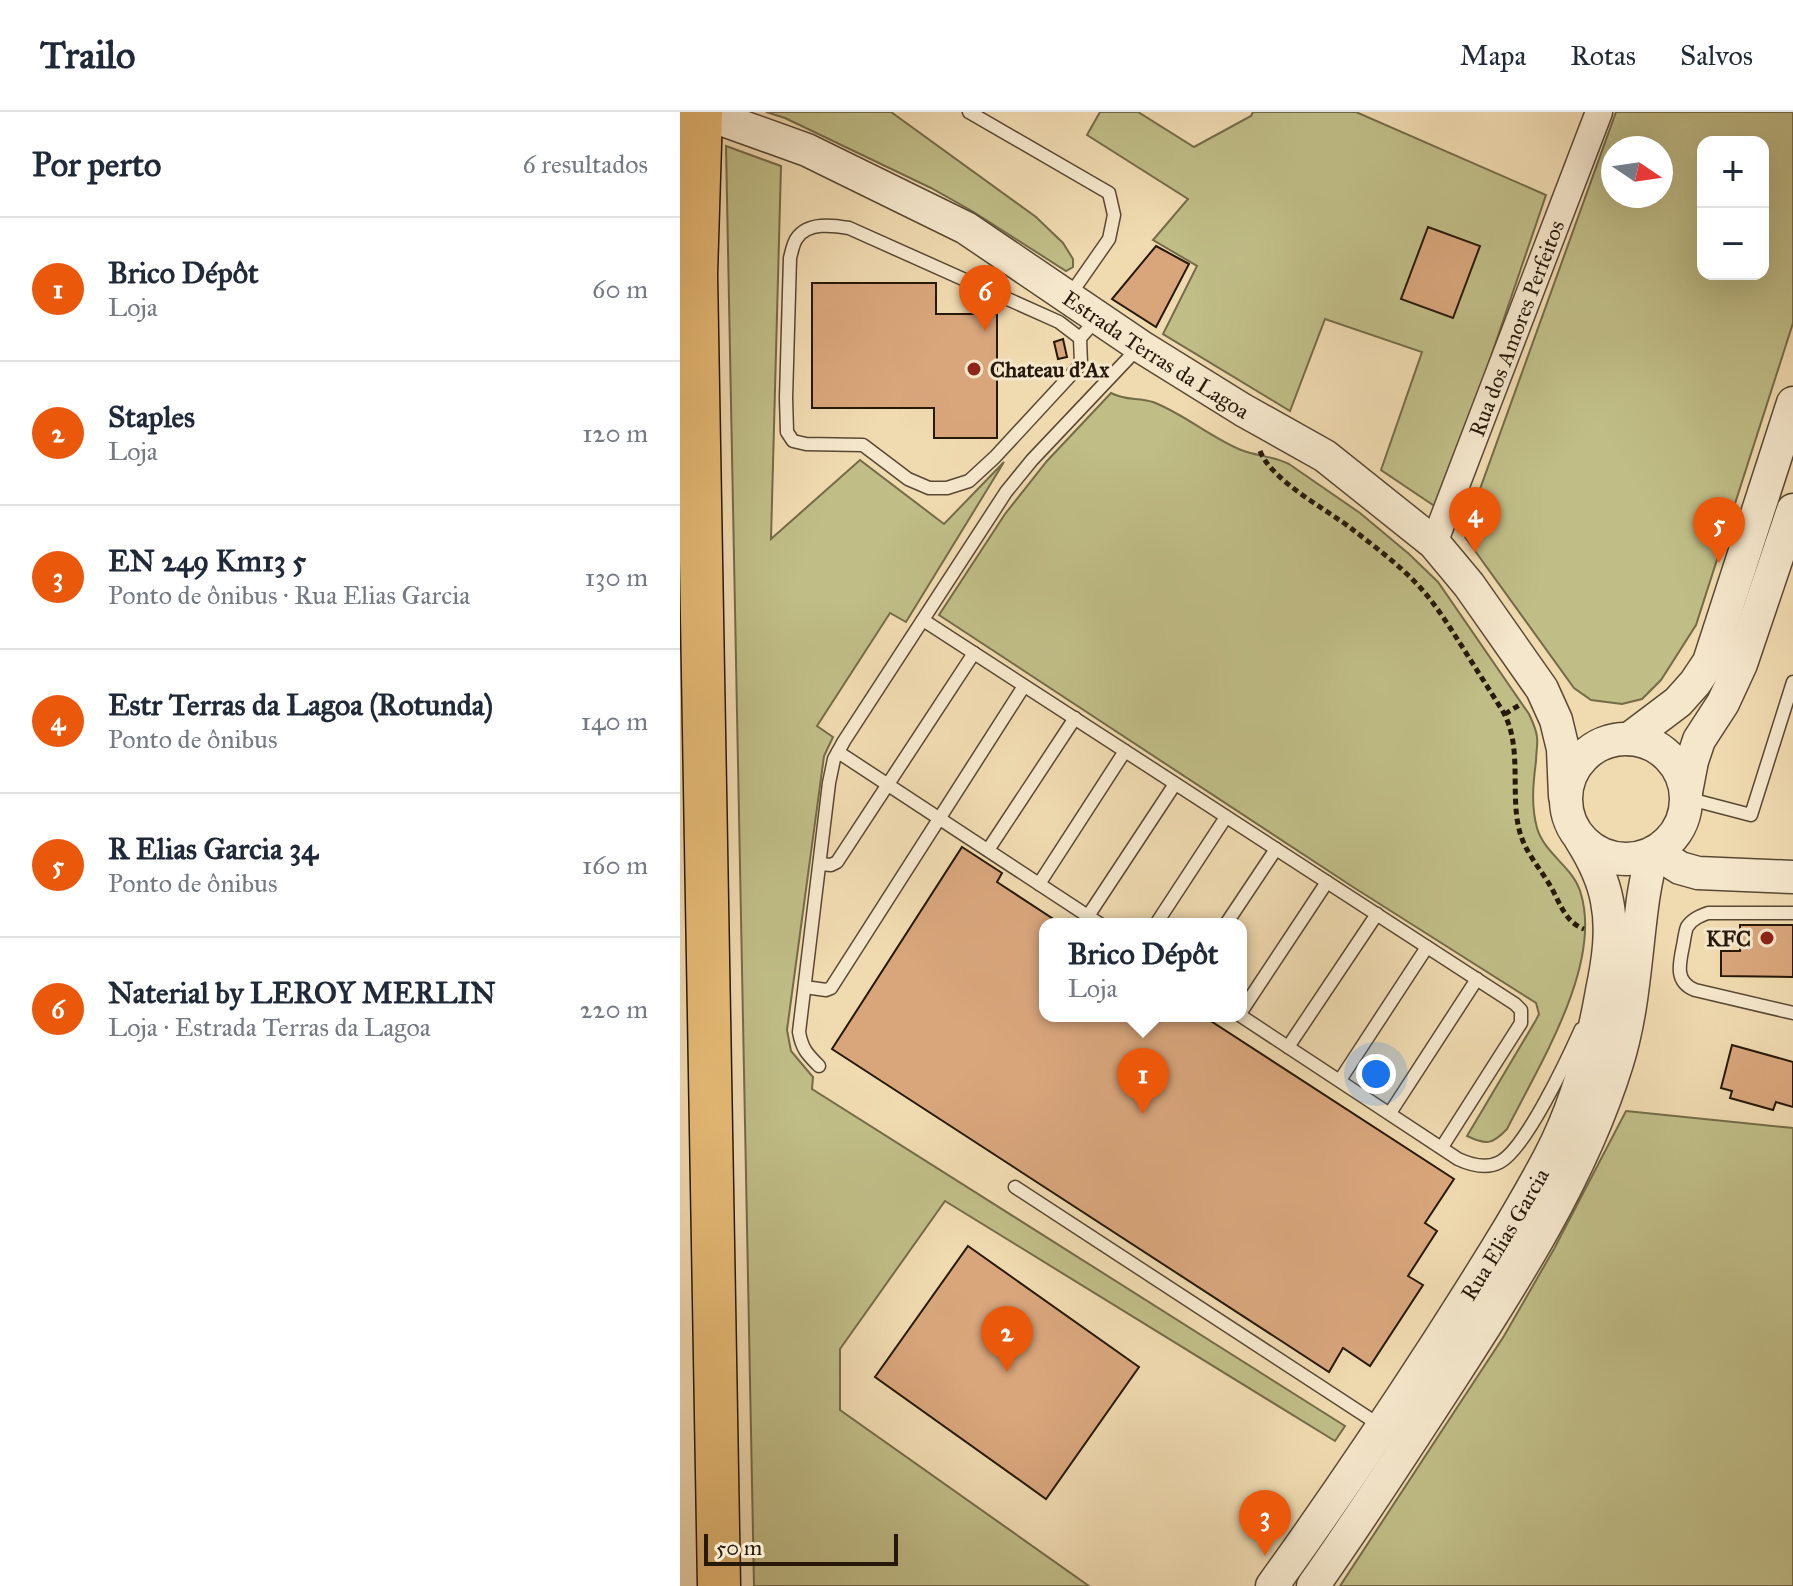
<!DOCTYPE html>
<html lang="pt">
<head>
<meta charset="utf-8">
<style>
	body { margin:0; font-family:"IM FELL Great Primer",serif; background:#f6f6f7; color:#1f2937 }
	.controls { position:absolute; right:24px; top:24px; display:grid; overflow:hidden; border-radius:16px; box-shadow:0 8px 32px #0002 }
	.controls button { width:72px; height:72px; display:grid; place-items:center; padding:0; border:0; border-bottom:2px solid #e0e1e3; background:#fff; color:#1f2937; font:40px sans-serif }
	.compass { position:absolute; left:921px; top:24px; width:72px; height:72px; border-radius:50%; background:#fff; box-shadow:0 8px 32px #0002; rotate:103deg }
	.scale { position:absolute; left:24px; bottom:20px; width:194px; box-sizing:border-box; padding-left:8px; border:4px solid #27190a; border-top:0; font-size:22px; line-height:28px; white-space:nowrap; color:#27190a; -webkit-text-stroke:6px #f5e7cc; paint-order:stroke }
	.you { position:absolute; left:696px; top:962px; width:28px; height:28px; margin:-20px; border:6px solid #fff; border-radius:50%; background:#1a73e8; box-shadow:0 0 0 12px #1a73e833 }
	.badge { display:grid; place-items:center; width:52px; height:52px; border-radius:50%; background:#ea580c; color:#fff; font-size:26px; font-weight:700 }
	.pin { position:absolute; translate:-50% -66px; filter:drop-shadow(0 2px 4px #0008) }
	.pin::after { content:''; position:absolute; top:42px; width:28px; height:24px; background:inherit; clip-path:polygon(0 0,100% 0,50% 100%) }
	.popup { position:absolute; left:359px; top:806px; width:208px; height:104px; box-sizing:border-box; display:grid; place-content:center; border-radius:16px; background:#fff; filter:drop-shadow(0 2px 6px #0005); font-size:26px; white-space:nowrap; color:#747a83 }
	.popup b { font-size:30px; color:#1f2937 }
	.popup::after { content:''; position:absolute; left:50%; top:100%; margin-left:-16px; border:16px solid transparent; border-top-color:#fff }
	.list { margin:0; padding:0; list-style:none }
	h2 { display:flex; justify-content:space-between; align-items:center; height:104px; margin:0; padding:0 32px; font-size:34px }
	h2 small { font-size:26px; font-weight:400; color:#747a83 }
	.list li { display:grid; grid-template-columns:52px 1fr auto; gap:24px; align-items:center; box-sizing:border-box; height:144px; padding:0 32px; border-top:2px solid #e0e1e3 }
	.list b { display:block; font-size:30px; white-space:nowrap }
	.list p { margin:0; font-size:26px; white-space:nowrap; color:#747a83 }
	.list em { font-size:26px; font-style:normal; color:#747a83 }
	.map { position:relative; flex:none; width:1113px; height:1474px; overflow:hidden }
	header { display:flex; align-items:center; gap:48px; box-sizing:border-box; height:112px; padding:0 40px; background:#fff; border-bottom:2px solid #e0e1e3 }
	header strong { font-size:38px }
	nav { display:flex; gap:44px; margin-inline-start:auto; font-size:28px }
	main { display:flex }
	aside { flex:1; background:#fff }
	.map>svg:first-child { display:block }
	.green { fill:#c0bd87; stroke:#746b48; stroke-width:2; fill-rule:evenodd }
	.building { fill:#d9a67c; stroke:#27190a; stroke-width:2 }
	.lines { fill:none; stroke-linecap:round; stroke-linejoin:round }
	.service-casing { stroke:#594934; stroke-width:15 }
	.minor-casing { stroke:#594934; stroke-width:29 }
	.tertiary-casing { stroke:#594934; stroke-width:35 }
	.trunk-casing { stroke:#27190a; stroke-width:45 }
	.path { stroke:#27190a; stroke-width:5; stroke-dasharray:6 4; stroke-linecap:butt }
	.service { stroke:#f5e7cc; stroke-width:12 }
	.minor { stroke:#f5e7cc; stroke-width:26 }
	.tertiary { stroke:#f5e7cc; stroke-width:32 }
	.trunk { stroke:#e8bd78; stroke-width:42 }
	.poi-dot { fill:#8f2418; stroke:#f5e7cc; stroke-width:3 }
	.labels { text-anchor:middle; stroke-width:6; stroke-linejoin:round; paint-order:stroke }
	.street-label { font-size:22px; fill:#27190a; stroke:#f5e7cc }
	.poi-label { font-size:22px; font-weight:bold; fill:#27190a; stroke:#f5e7cc; text-anchor:start }
</style>
</head>
<body>
<header>
<strong>Trailo</strong>
<nav><a>Mapa</a><a>Rotas</a><a>Salvos</a></nav>
</header>
<main>
<aside>
<h2>Por perto<small>6 resultados</small></h2>
<ul class="list">
<li><span class="badge">1</span><div><b>Brico Dépôt</b><p>Loja</p></div><em>60 m</em></li>
<li><span class="badge">2</span><div><b>Staples</b><p>Loja</p></div><em>120 m</em></li>
<li><span class="badge">3</span><div><b>EN 249 Km13 5</b><p>Ponto de ônibus · Rua Elias Garcia</p></div><em>130 m</em></li>
<li><span class="badge">4</span><div><b>Estr Terras da Lagoa (Rotunda)</b><p>Ponto de ônibus</p></div><em>140 m</em></li>
<li><span class="badge">5</span><div><b>R Elias Garcia 34</b><p>Ponto de ônibus</p></div><em>160 m</em></li>
<li><span class="badge">6</span><div><b>Naterial by LEROY MERLIN</b><p>Loja · Estrada Terras da Lagoa</p></div><em>220 m</em></li>
</ul>
</aside>
<div class="map">
<svg width="1113" height="1474" viewBox="0 0 1113 1474">
	<rect width="100%" height="100%" fill="#f0dab0"/>
	<filter id="stains"><feTurbulence type="fractalNoise" baseFrequency=".0025" numOctaves="4"/><feColorMatrix values="0 0 0 0 .2 0 0 0 0 .09 0 0 0 0 .02 0 0 0 .5 -.17"/></filter>
	<radialGradient id="worn" r=".72"><stop offset=".6" stop-color="#630" stop-opacity="0"/><stop offset="1" stop-color="#630" stop-opacity=".3"/></radialGradient>
	<g class="green">
		<polygon points="86,0 211,0 356,105 383,131 393,147 393,155 386,159 292,99 251,76 105,6"/>
		<polygon points="420,0 458,0 514,35 571,4 573,0 676,0 866,83 759,397 701,358 742,240 645,207 610,299 483,222 517,154 473,128 508,87 407,23"/>
		<path d="M 936,0 L 1113,0 L 1113,211 L 1016,513 L 981,568 L 962,587 L 942,592 L 911,588 L 894,576 L 785,425 L 787,413 ZM 1023,30 L 1083,30 L 1083,162 L 1023,162 ZM 933,36 L 981,36 L 981,84 L 933,84 Z"/>
		<polygon points="46,34 101,54 91,427 180,348 264,412 324,350 226,510 210,501 137,614 153,625 144,644 107,918 111,939 133,965 132,977 665,1314 655,1329 265,1089 160,1237 160,1298 409,1474 74,1474"/>
		<path d="M 431,281 C 446,289 458,285 473,290 C 504,302 530,325 561,338 C 576,344 593,344 609,352 L 680,401 L 729,442 L 758,470 L 849,602 C 852,609 856,616 857,625 C 858,633 856,641 856,649 C 853,672 851,694 857,716 C 865,743 894,755 901,782 C 922,854 859,953 827,1017 C 812,1033 806,1033 787,1024 L 856,908 L 859,902 L 856,891 L 673,775 L 259,503 L 325,402 L 367,349 Z"/>
		<polygon points="946,999 1113,1016 1113,1474 660,1474 824,1224 874,1137"/>
	</g>
	<g class="building">
		<polygon points="748,115 800,134 773,206 721,187"/>
		<polygon points="476,134 509,152 476,215 432,187"/>
		<polygon points="132,171 256,171 256,202 317,202 317,326 254,326 254,296 132,296"/>
		<polygon points="383,227 387,245 378,247 374,230"/>
		<polygon points="282,735 322,761 317,770 381,812 365,812 365,904 523,904 774,1067 745,1111 757,1119 728,1164 743,1173 690,1254 663,1236 649,1260 152,937"/>
		<polygon points="1060,813 1113,813 1113,865 1041,864 1041,839 1060,839"/>
		<polygon points="1052,933 1113,950 1113,995 1096,990 1093,998 1050,986 1052,979 1041,976"/>
		<polygon points="288,1134 459,1255 366,1387 195,1265"/>
	</g>
	<g class="lines">
		<defs>
			<g id="service">
				<polyline points="289,0 429,81 434,103 429,127 390,183"/>
				<path d="M 400,226 L 379,210 L 169,116 C 152,113 128,110 117,126 C 113,131 112,139 110,146 L 106,286 L 107,320 L 113,329 L 126,332 L 183,333 L 228,367 L 249,376 L 267,376 L 289,369 L 315,345 L 401,252 L 400,226 L 416,208"/>
				<polyline points="243,508 835,892 841,898 841,911 762,1035"/>
				<polyline points="158,640 420,812"/>
				<polyline points="1006,686 1071,703 1113,570"/>
				<polyline points="308,738 395,606"/>
				<polyline points="140,752 151,753 157,750 294,541"/>
				<polyline points="359,772 445,639"/>
				<path d="M 1113,801 L 1028,801 C 1020,804 1012,807 1007,815 C 1005,820 1004,829 1003,834 C 999,853 995,870 1015,878 L 1113,901"/>
				<polyline points="408,804 495,672"/>
				<polyline points="476,812 546,705"/>
				<polyline points="546,812 596,737"/>
				<polyline points="125,875 146,878 151,876 344,574"/>
				<polyline points="561,900 647,770"/>
				<path d="M 561,904 L 778,1047 C 791,1053 807,1057 820,1050 C 846,1036 888,946 901,917"/>
				<polyline points="608,935 697,802"/>
				<path d="M 139,954 C 127,942 122,937 119,920 L 149,671 L 154,647 L 164,629 L 326,380 L 352,348 L 458,236"/>
				<polyline points="660,968 747,835"/>
				<polyline points="710,1001 797,867"/>
				<polyline points="335,1075 701,1314"/>
			</g>
			<g id="minor">
				<path id="s1" d="M 754,431 L 919,0"/>
			</g>
			<g id="tertiary">
				<path id="s2" d="M 21,0 L 127,38 L 286,116 L 460,234 L 563,298 L 645,344 L 754,431 L 789,473 L 862,577 L 876,608 L 883,637 L 885,684"/>
				<circle cx="946" cy="687" r="60"/>
				<polyline points="949,627 998,590 1015,571 1029,550 1113,291"/>
				<polyline points="1006,680 1012,649 1019,628 1043,591 1061,552 1113,398"/>
				<polyline points="975,740 1000,756 1018,761 1113,765"/>
				<path id="s3" d="M 592,1474 C 649,1395 703,1315 756,1233 C 795,1172 835,1110 869,1046 C 896,995 912,936 922,879 C 928,850 933,819 927,789 C 923,767 913,747 901,728"/>
				<path d="M 633,1474 C 681,1406 726,1336 771,1267 C 835,1168 902,1064 937,951 C 953,900 955,848 962,795 C 964,777 968,759 972,742"/>
			</g>
			<polyline id="trunk" points="21,0 16,162 39,1474"/>
		</defs>
		<use href="#service" class="service-casing"/>
		<use href="#minor" class="minor-casing"/>
		<use href="#tertiary" class="tertiary-casing"/>
		<use href="#trunk" class="trunk-casing"/>
		<g class="path">
			<path d="M 580,339 C 592,369 646,397 672,417 C 694,434 718,452 737,472 C 755,491 769,514 783,536 C 796,557 809,577 822,598 C 843,632 830,680 839,717 C 844,739 860,756 871,775 C 880,791 885,810 904,817"/>
			<polyline points="825,602 841,592"/>
		</g>
		<use href="#service" class="service"/>
		<use href="#minor" class="minor"/>
		<use href="#tertiary" class="tertiary"/>
		<use href="#trunk" class="trunk"/>
	</g>
	<g class="poi-dot">
		<circle cx="294" cy="257" r="8"/>
		<circle cx="1087" cy="826" r="8"/>
	</g>
	<g class="labels">
		<g class="street-label">
			<text dy="8" stroke="none"><textPath href="#s1" startOffset="230">Rua dos Amores Perfeitos</textPath></text>
			<text dy="8" stroke="none"><textPath href="#s2" startOffset="518">Estrada Terras da Lagoa</textPath></text>
			<text dy="8" stroke="none"><textPath href="#s3" startOffset="422">Rua Elias Garcia</textPath></text>
		</g>
		<g class="poi-label">
			<text x="310" y="265">Chateau d'Ax</text>
			<text x="1071" y="834" text-anchor="end">KFC</text>
		</g>
	</g>
	<rect width="100%" height="100%" filter="url(#stains)"/>
	<rect width="100%" height="100%" fill="url(#worn)"/>
</svg>
<div class="controls">
<button>+</button>
<button>−</button>
</div>
<svg class="compass" viewBox="-18 -18 36 36"><path d="M0-13l5 13h-10z" fill="#e53935"/><path d="M0 13l5-13h-10z" fill="#747a83"/></svg>
<div class="scale">50 m</div>
<div class="you"></div>
<div class="pin badge" style="left:463px;top:1002px">1</div>
<div class="popup"><b>Brico Dépôt</b>Loja</div>
<div class="pin badge" style="left:327px;top:1260px">2</div>
<div class="pin badge" style="left:585px;top:1444px">3</div>
<div class="pin badge" style="left:795px;top:441px">4</div>
<div class="pin badge" style="left:1039px;top:451px">5</div>
<div class="pin badge" style="left:305px;top:219px">6</div>
</div>
</main>
</body>
</html>
